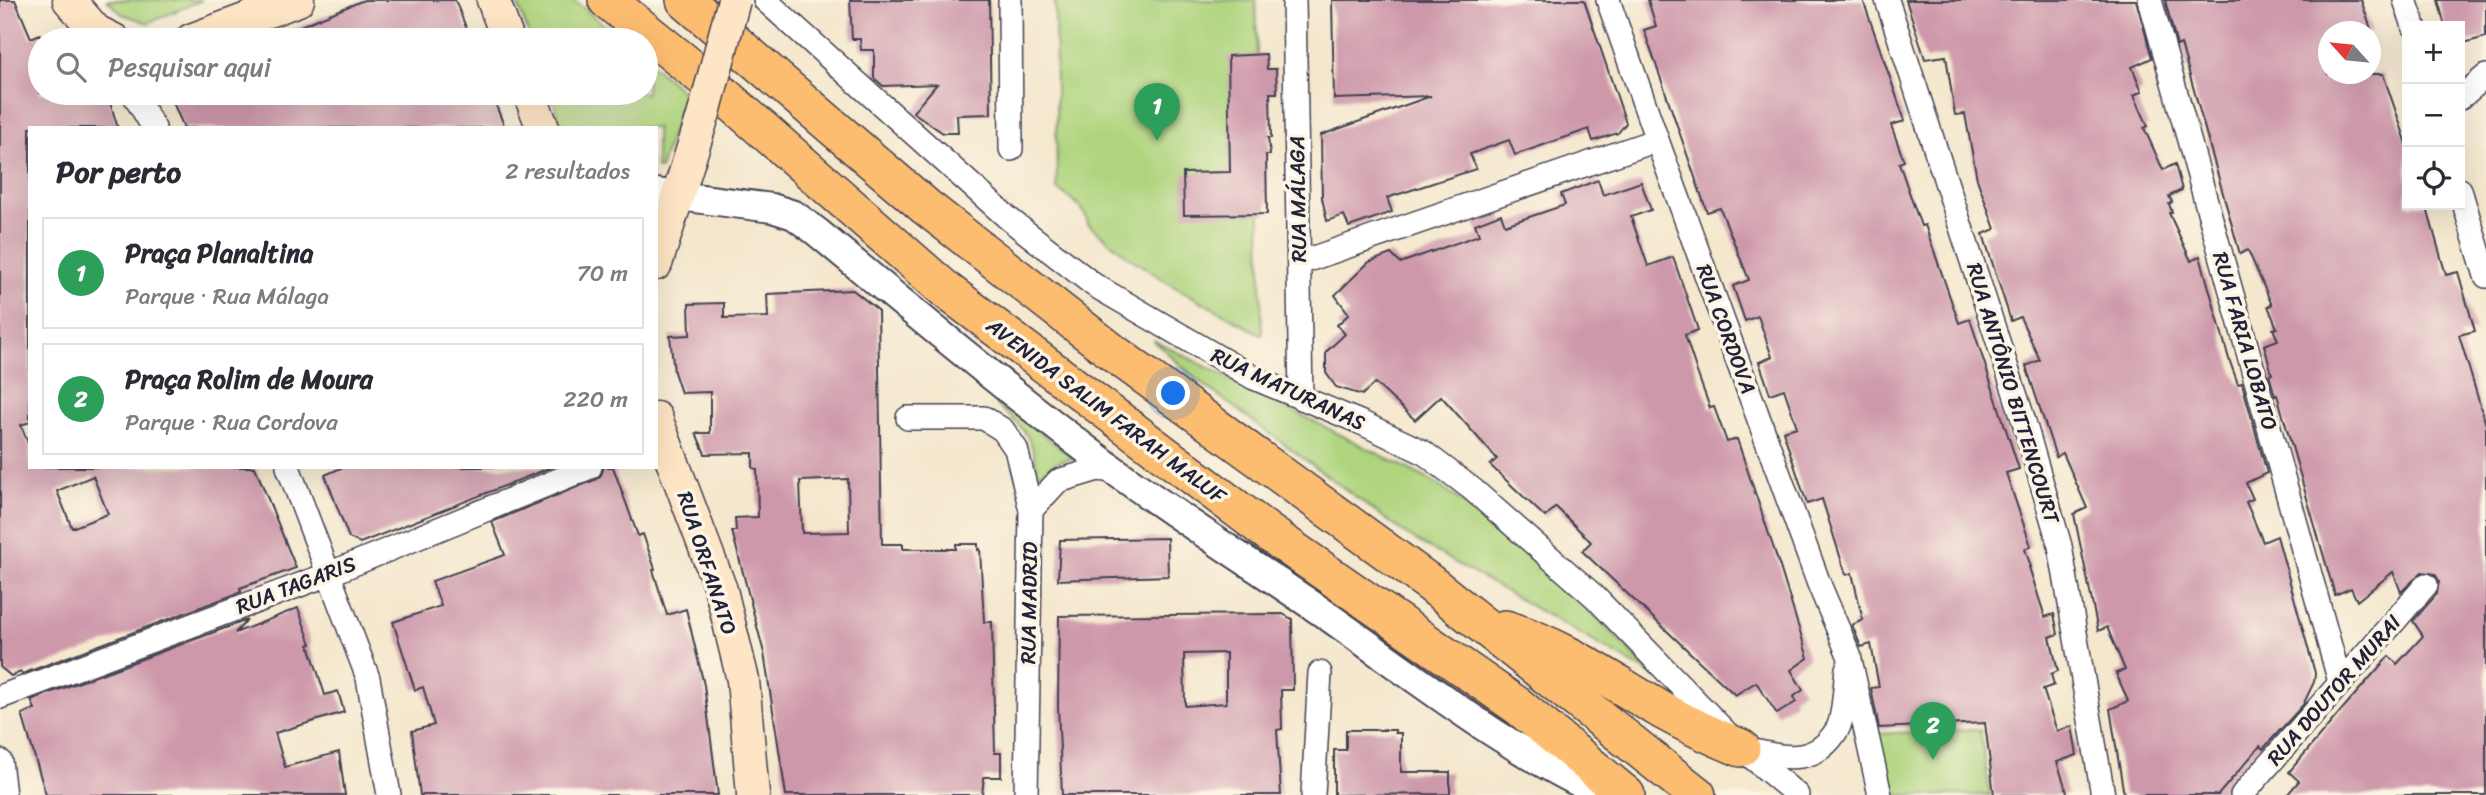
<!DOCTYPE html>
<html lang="pt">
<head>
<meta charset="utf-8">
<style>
	body { margin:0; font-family:Sriracha,sans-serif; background:#f2f2f3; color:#2b2b33 }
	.controls { position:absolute; right:21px; top:21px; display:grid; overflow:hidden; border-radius:0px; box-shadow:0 7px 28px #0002 }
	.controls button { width:63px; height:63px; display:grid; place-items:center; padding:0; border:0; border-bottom:2px solid #e1e1e2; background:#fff; color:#2b2b33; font:35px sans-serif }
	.compass { position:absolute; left:2318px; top:21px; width:63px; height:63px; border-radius:50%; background:#fff; box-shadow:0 7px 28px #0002; rotate:297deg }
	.you { position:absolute; left:1174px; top:394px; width:24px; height:24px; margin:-18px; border:5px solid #fff; border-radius:50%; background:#1a73e8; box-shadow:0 0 0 10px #1a73e833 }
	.badge { display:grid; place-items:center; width:46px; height:46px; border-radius:50%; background:#1a73e8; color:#fff; font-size:23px; font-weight:700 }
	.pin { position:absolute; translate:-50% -58px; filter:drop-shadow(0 2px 4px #0008) }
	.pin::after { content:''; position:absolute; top:37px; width:24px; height:21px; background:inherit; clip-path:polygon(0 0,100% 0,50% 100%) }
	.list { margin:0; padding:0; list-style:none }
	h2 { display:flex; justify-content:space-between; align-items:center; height:91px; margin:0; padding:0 28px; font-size:30px }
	h2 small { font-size:23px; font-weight:400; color:#7c7c81 }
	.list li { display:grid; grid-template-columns:46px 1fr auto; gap:21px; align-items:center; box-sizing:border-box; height:112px; margin:0 14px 14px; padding:0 14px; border:2px solid #e1e1e2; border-radius:0px }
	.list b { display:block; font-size:26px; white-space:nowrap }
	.list p { margin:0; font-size:23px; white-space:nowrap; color:#7c7c81 }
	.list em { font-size:23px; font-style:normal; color:#7c7c81 }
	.icon { flex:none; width:38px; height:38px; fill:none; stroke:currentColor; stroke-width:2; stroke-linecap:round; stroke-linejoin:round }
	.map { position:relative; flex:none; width:2486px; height:795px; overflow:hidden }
	.search { position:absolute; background:#fff; box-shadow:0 7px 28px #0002; left:28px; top:28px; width:630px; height:77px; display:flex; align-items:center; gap:18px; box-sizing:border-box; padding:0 24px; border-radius:38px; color:#7c7c81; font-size:26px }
	.panel { position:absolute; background:#fff; box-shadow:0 7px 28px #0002; left:28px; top:126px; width:630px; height:343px; border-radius:0px }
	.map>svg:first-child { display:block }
	.green { fill:#afd47e; stroke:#687b5c; stroke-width:2 }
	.building { fill:#cd98aa; fill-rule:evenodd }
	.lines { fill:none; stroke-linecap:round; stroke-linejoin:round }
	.minor-casing { stroke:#424051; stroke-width:26 }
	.tertiary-casing { stroke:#424051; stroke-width:32 }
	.secondary-casing { stroke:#424051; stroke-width:35 }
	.trunk-casing { stroke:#424051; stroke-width:40 }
	.minor { stroke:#fff; stroke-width:23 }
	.tertiary { stroke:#fff; stroke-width:28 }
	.secondary { stroke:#fee5c5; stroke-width:32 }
	.trunk { stroke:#fcbd6f; stroke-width:37 }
	.secondary-bridge-casing { stroke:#424051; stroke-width:35; stroke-linecap:butt }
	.secondary-bridge { stroke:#fee5c5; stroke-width:32 }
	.labels { text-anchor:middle; stroke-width:7; stroke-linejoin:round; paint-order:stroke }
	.street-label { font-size:21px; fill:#22223b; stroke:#fcf5e5 }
</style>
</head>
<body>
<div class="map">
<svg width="2486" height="795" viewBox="0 0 2486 795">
	<rect width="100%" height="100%" fill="#fcf5e5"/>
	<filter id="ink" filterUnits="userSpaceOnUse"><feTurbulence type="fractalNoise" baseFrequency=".0143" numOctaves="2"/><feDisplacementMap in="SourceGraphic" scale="14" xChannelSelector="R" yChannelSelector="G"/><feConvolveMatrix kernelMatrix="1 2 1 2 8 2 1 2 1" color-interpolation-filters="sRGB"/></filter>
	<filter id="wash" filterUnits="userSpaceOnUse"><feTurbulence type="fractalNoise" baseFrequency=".00686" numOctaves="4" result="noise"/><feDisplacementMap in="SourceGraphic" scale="28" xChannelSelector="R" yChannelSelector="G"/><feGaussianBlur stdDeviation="1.57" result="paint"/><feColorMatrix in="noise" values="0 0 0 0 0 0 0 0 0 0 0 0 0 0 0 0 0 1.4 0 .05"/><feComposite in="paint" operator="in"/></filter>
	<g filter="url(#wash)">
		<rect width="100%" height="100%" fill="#f4e7cd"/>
		<g class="green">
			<polygon points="107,0 202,0 148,23 122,14"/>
			<polygon points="516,0 573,0 623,40 531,40"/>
			<path d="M 1055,0 L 1256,0 L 1262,335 L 1173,286 L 1130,258 L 1088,224 C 1085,206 1071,199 1057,189 Z"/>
			<polygon points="646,60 685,93 660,169 656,168 656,128 563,128 550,93 646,93"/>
			<polygon points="1153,340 1432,481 1478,513 1581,601 1654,676 1410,537 1196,379"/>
			<path d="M 999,401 L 1074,458 L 1060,461 L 1038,476 C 1034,439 1025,428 997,405 Z"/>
			<polygon points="1980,729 1990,795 1891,795 1874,734"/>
		</g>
		<g id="blocks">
			<g class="building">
				<path d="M 0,0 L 15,0 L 31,38 L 40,34 L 40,93 L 107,93 L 118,128 L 30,128 L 30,422 L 21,425 L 30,448 L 30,467 L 255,467 L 296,568 L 240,588 L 241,592 L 22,674 L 21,672 L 11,676 L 0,667 ZM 93,476 L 108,514 L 72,528 L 57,491 Z"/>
				<polygon points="364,0 455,0 471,40 266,40"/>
				<polygon points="850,0 989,0 991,114 957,115 958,133 943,133 913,112 937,84 883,86 874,78 874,50 861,50 860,39 852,39"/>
				<polygon points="1332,0 1584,0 1626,123 1618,133 1593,141 1589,129 1515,155 1509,140 1470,154 1476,169 1387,198 1392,212 1349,227 1344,215 1327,221 1322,198 1321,135 1431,96 1334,99"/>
				<polygon points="1648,0 1863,0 1905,121 1891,125 1904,161 1899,163 1921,226 1925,225 1959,323 1970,319 2019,469 2006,473 2031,546 2025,549 2031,567 2029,567 2045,617 2054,614 2058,634 2050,637 2058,671 2051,674 2054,685 2043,689 2057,731 2072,726 2077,755 2057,762 2068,795 1994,795 1985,723 1879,728 1871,688 1879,687 1871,644 1861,647 1852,625 1863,620 1852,573 1846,575 1822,499 1807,504 1783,431 1797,427 1784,389 1770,394 1764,376 1759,362 1772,357 1758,316 1745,321 1733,286 1749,280 1720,208 1707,212 1644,30 1656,26"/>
				<polygon points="1906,0 2136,0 2152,58 2132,67 2142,91 2134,95 2148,126 2144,128 2163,170 2175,164 2182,190 2169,196 2172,202 2169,204 2172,212 2169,213 2191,261 2200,256 2229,359 2238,384 2242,383 2267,473 2246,483 2253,499 2246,502 2263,542 2277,536 2315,673 2314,682 2303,705 2263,749 2260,746 2218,795 2124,795 2110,709 2128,701 2116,673 2125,670 2107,627 2098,631 2074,514 2087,508 2063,453 2056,457 2026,366 2040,360 2020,317 2011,321 1983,234 1995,229 1977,179 1965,114 1955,115 1946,56 1925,59"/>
				<polygon points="2165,0 2361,0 2372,32 2328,32 2328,74 2383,74 2407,144 2407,205 2426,205 2446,275 2458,272 2475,331 2459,335 2486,425 2486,795 2287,795 2299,781 2289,772 2345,706 2389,656 2397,664 2423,636 2413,621 2437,594 2439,581 2435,574 2422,572 2401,592 2393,572 2357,601 2351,588 2335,595 2277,395 2275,396 2269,375 2272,374 2264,345 2278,340 2273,329 2277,328 2268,306 2272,305 2248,250 2240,254 2181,44 2177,46"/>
				<polygon points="2438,0 2486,0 2486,37 2460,44 2460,26 2445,26"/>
				<polygon points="1266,54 1267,69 1276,69 1277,93 1270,93 1271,138 1268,138 1270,155 1266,155 1267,214 1184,215 1183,173 1230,172 1228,56"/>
				<polygon points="169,93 491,93 505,128 184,128"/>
				<polygon points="1598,180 1603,195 1641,182 1651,210 1631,217 1648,266 1673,257 1698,330 1685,335 1697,372 1710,408 1714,407 1727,442 1737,439 1780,567 1808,658 1791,670 1803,690 1793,697 1796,702 1777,714 1756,682 1735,695 1582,551 1591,542 1556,507 1545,517 1490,465 1497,459 1441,396 1415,420 1375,383 1362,395 1336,387 1326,373 1326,352 1345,334 1337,325 1349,314 1335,295 1369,262 1391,254 1400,263 1479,235 1475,224 1501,214 1505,225 1565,205 1561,194"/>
				<path d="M 853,290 L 878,310 L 882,544 L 903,544 L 903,549 L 956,549 L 956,544 L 978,544 L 978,550 L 980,549 L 984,622 L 992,622 L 995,753 L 1001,753 L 1001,777 L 984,777 L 982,795 L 786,795 L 764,653 L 732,531 L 736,531 L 735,518 L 758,517 L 757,469 L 753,468 L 753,453 L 705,454 L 696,433 L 710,433 L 710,392 L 681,393 L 674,372 L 670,336 L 690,335 L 689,304 L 724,303 L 724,318 L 768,317 L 767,294 ZM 848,479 L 849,532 L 802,533 L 800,481 Z"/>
				<polygon points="343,467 552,467 360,543 349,538 325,475"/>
				<polygon points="604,467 613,467 638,536 643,534 655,569 653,570 667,615 686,609 704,685 718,795 420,795 412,731 434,725 423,687 415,690 393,622 441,606 432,581 505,555 492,522 595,480 601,475"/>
				<polygon points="1167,538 1168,576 1058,580 1060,540"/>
				<polygon points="298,608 311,644 309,645 325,695 338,691 344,712 275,733 285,767 339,752 345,795 46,795 22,714 35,709 31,700 247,620 235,633"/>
				<path d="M 1283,614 L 1292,619 L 1293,690 L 1281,690 L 1282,729 L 1277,730 L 1281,795 L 1062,795 L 1058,706 L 1059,616 ZM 1226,653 L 1226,703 L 1185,706 L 1184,654 Z"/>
				<polygon points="1346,730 1395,730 1395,733 1401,733 1401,772 1450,772 1450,794 1334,795 1334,750 1346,750"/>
			</g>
		</g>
	</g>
	<g filter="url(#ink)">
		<use href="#blocks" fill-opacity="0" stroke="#424051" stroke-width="2"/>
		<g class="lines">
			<defs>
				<g id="minor">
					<polyline points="765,0 1009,219 1094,285 1254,378 1362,423 1423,452 1472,489 1594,596 1741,748 1797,795"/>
					<polyline points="1010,0 1011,149"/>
					<polyline points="1294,0 1301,398"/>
					<polyline points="1608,0 1657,140 1819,584 1849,655 1880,795"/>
					<polyline points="1887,0 2022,415 2060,546 2103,795"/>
					<polyline points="2150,0 2340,682"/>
					<polyline points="2405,0 2414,26"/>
					<polyline points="133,93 154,128"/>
					<polyline points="2460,98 2486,76"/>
					<polyline points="2460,190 2486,276"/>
					<polyline points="1299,263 1657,140"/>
					<polyline points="908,418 984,418 1003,430 1016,449 1031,510 1026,795"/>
					<polyline points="288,467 368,678 389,795"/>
					<polyline points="1031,510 1058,481 1098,469 1115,471"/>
					<polyline points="0,697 329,574 590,467"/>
					<path d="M 1745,749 C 1782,757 1815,768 1838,728 C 1844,716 1845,684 1847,669"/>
					<polyline points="0,761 4,795"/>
					<polyline points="1313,795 1320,673"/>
					<polyline points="2242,795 2426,585"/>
				</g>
				<path id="tertiary" d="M 656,193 L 772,208 L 794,215 L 817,232 C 915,313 1012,395 1115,471 C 1185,522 1258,568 1329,617 C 1419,680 1505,749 1605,795"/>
				<g id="secondary">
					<polyline points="69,0 96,31 114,40"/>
					<polyline points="493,0 508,40"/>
					<polyline points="191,40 298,0"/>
					<polyline points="529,93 543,128"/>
					<polyline points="656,264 704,113"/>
					<polyline points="656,418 721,590 743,680 753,795"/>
				</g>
				<g id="trunk">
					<polyline points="607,0 705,79 947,291 1269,533 1518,706 1626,795"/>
					<polyline points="685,0 926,207 1115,354 1431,584 1697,795"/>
					<path d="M 1505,629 C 1563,646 1611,681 1663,711 C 1688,725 1714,737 1741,748"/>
				</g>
			</defs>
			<use href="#minor" class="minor-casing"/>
			<use href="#tertiary" class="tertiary-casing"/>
			<use href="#secondary" class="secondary-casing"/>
			<use href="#trunk" class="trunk-casing"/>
			<use href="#minor" class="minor"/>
			<use href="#tertiary" class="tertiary"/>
			<use href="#secondary" class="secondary"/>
			<use href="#trunk" class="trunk"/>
			<defs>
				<polyline id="secondary-bridge" points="704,113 734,0"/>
			</defs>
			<use href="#secondary-bridge" class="secondary-bridge-casing"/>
			<use href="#secondary-bridge" class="secondary-bridge"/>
		</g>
	</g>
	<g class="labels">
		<g class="street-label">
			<text transform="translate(1298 199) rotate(-91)" y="7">RUA MÁLAGA</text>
			<text transform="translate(1726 329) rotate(70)" y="7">RUA CORDOVA</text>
			<text transform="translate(2245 341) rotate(74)" y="7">RUA FARIA LOBATO</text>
			<text transform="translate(1288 389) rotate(25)" y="7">RUA MATURANAS</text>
			<text transform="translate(2013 393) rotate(73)" y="7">RUA ANTÔNIO BITTENCOURT</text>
			<text transform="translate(1106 411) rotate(37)" y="7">AVENIDA SALIM FARAH MALUF</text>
			<text transform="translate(707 563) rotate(72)" y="7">RUA ORFANATO</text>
			<text transform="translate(296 585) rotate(-21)" y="7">RUA TAGARIS</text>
			<text transform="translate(1029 603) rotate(-89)" y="7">RUA MADRID</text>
			<text transform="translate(2334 690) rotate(-49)" y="7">RUA DOUTOR MURAI</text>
		</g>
	</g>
</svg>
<div class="controls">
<button>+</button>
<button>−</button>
<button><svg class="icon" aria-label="locate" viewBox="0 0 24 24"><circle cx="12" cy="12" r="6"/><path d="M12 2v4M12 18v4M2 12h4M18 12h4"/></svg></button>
</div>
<svg class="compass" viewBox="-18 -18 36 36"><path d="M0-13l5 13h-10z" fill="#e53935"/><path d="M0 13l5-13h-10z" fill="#7c7c81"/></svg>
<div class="you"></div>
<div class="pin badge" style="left:1157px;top:141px;background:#2e9e5b">1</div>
<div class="pin badge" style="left:1933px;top:760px;background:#2e9e5b">2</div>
<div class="search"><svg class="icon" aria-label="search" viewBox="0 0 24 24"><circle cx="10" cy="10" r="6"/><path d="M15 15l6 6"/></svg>Pesquisar aqui</div>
<section class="panel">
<h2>Por perto<small>2 resultados</small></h2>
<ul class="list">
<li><span class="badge" style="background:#2e9e5b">1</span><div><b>Praça Planaltina</b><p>Parque · Rua Málaga</p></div><em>70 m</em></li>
<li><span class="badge" style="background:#2e9e5b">2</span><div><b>Praça Rolim de Moura</b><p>Parque · Rua Cordova</p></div><em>220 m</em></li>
</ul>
</section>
</div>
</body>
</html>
